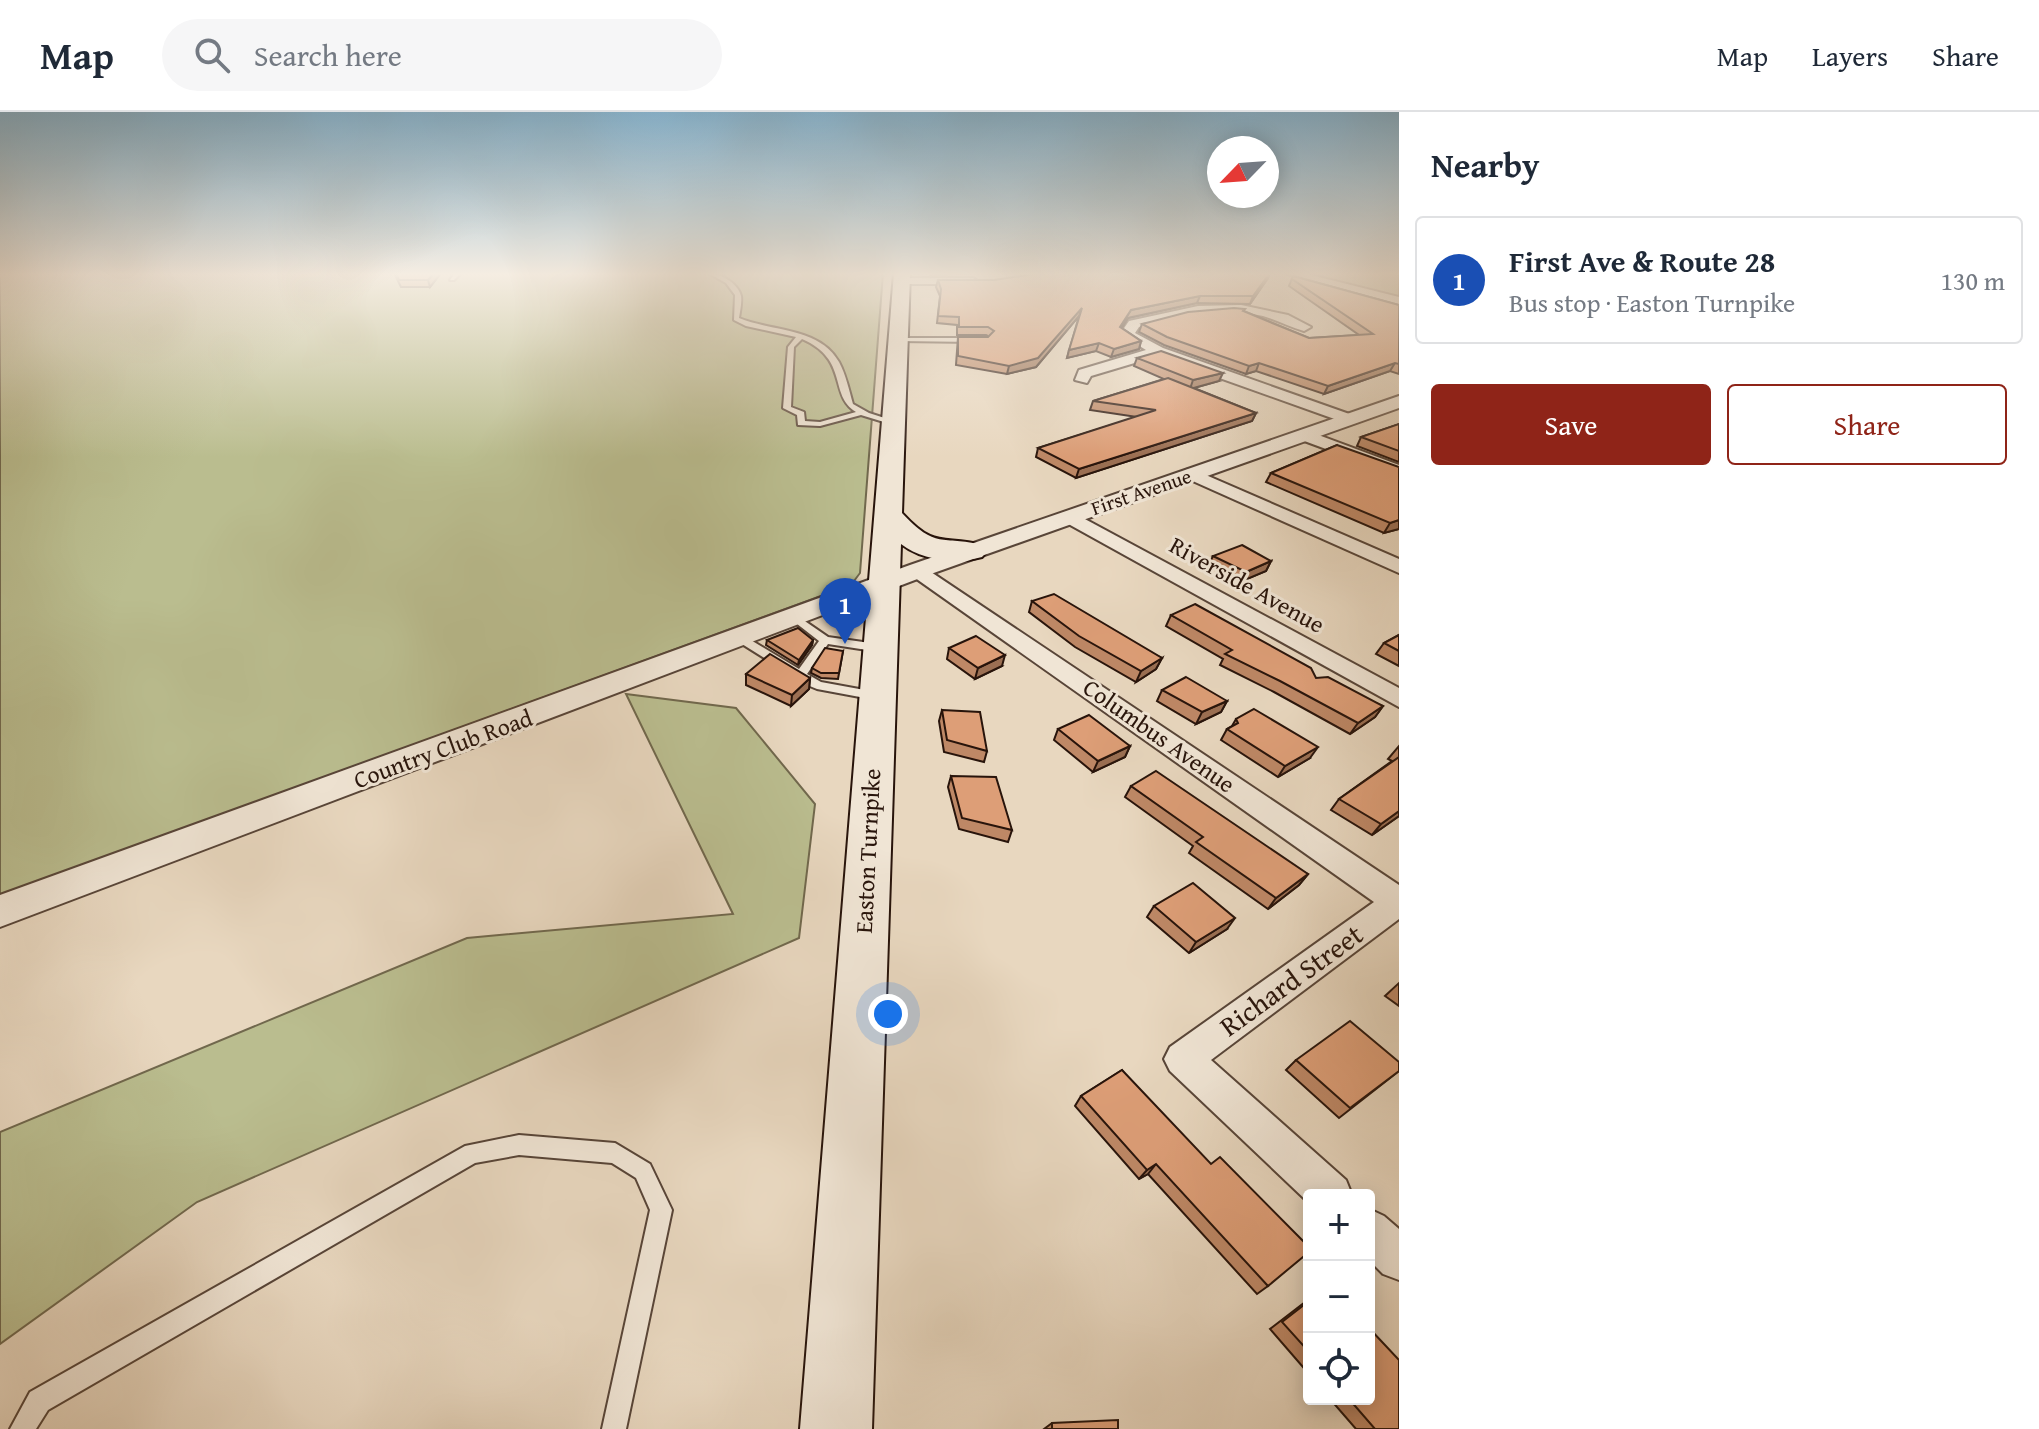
<!DOCTYPE html>
<html lang="en">
<head>
<meta charset="utf-8">
<style>
	body { margin:0; font-family:"Gentium Book Plus",serif; background:#f6f6f7; color:#1f2937 }
	.controls { position:absolute; right:24px; bottom:24px; display:grid; overflow:hidden; border-radius:8px; box-shadow:0 4px 20px #0003 }
	.controls button { width:72px; height:72px; display:grid; place-items:center; padding:0; border:0; border-bottom:2px solid #e0e1e3; background:#fff; color:#1f2937; font:40px sans-serif }
	.compass { position:absolute; left:1207px; top:24px; width:72px; height:72px; border-radius:50%; background:#fff; box-shadow:0 4px 20px #0003; rotate:245deg }
	.you { position:absolute; left:888px; top:902px; width:28px; height:28px; margin:-20px; border:6px solid #fff; border-radius:50%; background:#1a73e8; box-shadow:0 0 0 12px #1a73e833 }
	.badge { display:grid; place-items:center; width:52px; height:52px; border-radius:50%; background:#8f2418; color:#fff; font-size:26px; font-weight:700 }
	.pin { position:absolute; translate:-50% -66px; filter:drop-shadow(0 2px 4px #0008) }
	.pin::after { content:''; position:absolute; top:42px; width:28px; height:24px; background:inherit; clip-path:polygon(0 0,100% 0,50% 100%) }
	.list { margin:0; padding:0; list-style:none }
	h2 { display:flex; justify-content:space-between; align-items:center; height:104px; margin:0; padding:0 32px; font-size:34px }
	h2 small { font-size:26px; font-weight:400; color:#747a83 }
	.list li { display:grid; grid-template-columns:52px 1fr auto; gap:24px; align-items:center; box-sizing:border-box; height:128px; margin:0 16px 16px; padding:0 16px; border:2px solid #e0e1e3; border-radius:8px }
	.list b { display:block; font-size:30px; white-space:nowrap }
	.list p { margin:0; font-size:26px; white-space:nowrap; color:#747a83 }
	.list em { font-size:26px; font-style:normal; color:#747a83 }
	.actions { display:flex; gap:16px; padding:24px 32px }
	.actions a { flex:1; padding:18px 0; border:2px solid #8f2418; border-radius:8px; text-align:center; font-size:28px; color:#8f2418 }
	.actions .main { background:#8f2418; color:#fff }
	.icon { flex:none; width:44px; height:44px; fill:none; stroke:currentColor; stroke-width:2; stroke-linecap:round; stroke-linejoin:round }
	.map { position:relative; flex:none; width:1399px; height:1317px; overflow:hidden }
	header { display:flex; align-items:center; gap:48px; box-sizing:border-box; height:112px; padding:0 40px; background:#fff; border-bottom:2px solid #e0e1e3 }
	header strong { font-size:38px }
	nav { display:flex; gap:44px; margin-inline-start:auto; font-size:28px }
	.search { width:560px; height:72px; background:#f6f6f7; display:flex; align-items:center; gap:20px; box-sizing:border-box; padding:0 28px; border-radius:44px; color:#747a83; font-size:30px }
	main { display:flex }
	aside { flex:1; background:#fff }
	.map>svg:first-child { display:block }
	.green { fill:#babd8f; stroke:#71684d; stroke-width:2 }
	.lines { fill:none; stroke-linecap:round; stroke-linejoin:round }
	.service-casing { stroke:#584538; stroke-width:4 }
	.minor-casing { stroke:#584538; stroke-width:4 }
	.tertiary-casing { stroke:#584538; stroke-width:4 }
	.secondary-casing { stroke:#28140b; stroke-width:4 }
	.service { fill:#f0e5d5; fill-rule:evenodd }
	.minor { fill:#f0e5d5; fill-rule:evenodd }
	.tertiary { fill:#f0e5d5; fill-rule:evenodd }
	.secondary { fill:#f0e5d5; fill-rule:evenodd }
	.wall { fill:#be8866; stroke:#28140b; stroke-width:2 }
	.shaded-wall { fill:#9b6f53; stroke:#28140b; stroke-width:2 }
	.building { fill:#dd9e77; stroke:#28140b; stroke-width:2 }
	.labels { text-anchor:middle; stroke-width:6; stroke-linejoin:round; paint-order:stroke }
	.far-street-label { font-size:20px; fill:#28140b; stroke:#f0e5d5 }
	.street-label { font-size:24px; fill:#28140b; stroke:#f0e5d5 }
	.near-street-label { font-size:28px; fill:#28140b; stroke:#f0e5d5 }
</style>
</head>
<body>
<header>
<strong>Map</strong>
<div class="search"><svg class="icon" aria-label="search" viewBox="0 0 24 24"><circle cx="10" cy="10" r="6"/><path d="M15 15l6 6"/></svg>Search here</div>
<nav><a>Map</a><a>Layers</a><a>Share</a></nav>
</header>
<main>
<div class="map">
<svg width="1399" height="1317" viewBox="0 0 1399 1317">
	<rect width="100%" height="100%" fill="#e8d7bf"/>
	<filter id="stains"><feTurbulence type="fractalNoise" baseFrequency=".0025" numOctaves="4"/><feColorMatrix values="0 0 0 0 .2 0 0 0 0 .09 0 0 0 0 .02 0 0 0 .5 -.17"/></filter>
	<radialGradient id="worn" r=".72"><stop offset=".6" stop-color="#630" stop-opacity="0"/><stop offset="1" stop-color="#630" stop-opacity=".3"/></radialGradient>
	<g class="green">
		<polygon points="0,161 883,161 860,461 851,473 0,784"/>
		<polygon points="1300,161 1399,161 1399,186"/>
		<polygon points="626,582 736,596 815,692 799,826 197,1090 0,1232 0,1020 467,826 733,802"/>
	</g>
	<g class="lines">
		<defs>
			<g id="service">
				<polygon points="455,161 461,161 454,168 450,168"/>
				<path d="M 708,161 C 720,161 738,171 741,184 C 742,190 740,200 739,206 C 773,220 819,215 839,250 C 846,263 849,278 853,292 L 869,301 L 897,310 L 897,314 L 861,303 L 820,314 L 798,313 L 797,303 L 783,296 L 788,235 L 796,225 L 746,214 L 734,208 L 735,183 L 726,171 ZM 802,227 C 850,248 828,283 856,300 L 820,310 L 805,309 L 804,300 L 791,295 L 794,235 Z"/>
				<polygon points="897,226 975,226 978,228 975,230 899,229"/>
				<polygon points="796,503 828,525 884,533 886,536 884,539 880,540 828,532 807,562 821,570 881,581 882,584 881,587 876,588 817,577 795,568 793,564 734,527 736,524 744,524 799,557 819,529 792,508 790,506"/>
				<polygon points="519,1023 615,1031 650,1052 672,1098 626,1317 602,1317 650,1098 636,1066 612,1051 519,1043 475,1051 48,1298 36,1317 10,1317 30,1280 465,1034"/>
			</g>
			<g id="minor">
				<polygon points="1285,161 1303,161 1399,185 1399,193"/>
				<polygon points="973,166 979,170 977,172 902,172 896,169 902,166"/>
				<path d="M 1241,193 L 1288,203 L 1311,215 L 1304,219 C 1290,215 1277,208 1263,204 C 1221,195 1179,204 1139,215 L 1135,221 L 1163,236 L 1355,304 L 1355,310 L 1343,310 L 1158,244 L 1091,264 L 1087,271 L 1075,268 L 1079,258 L 1146,238 L 1120,222 L 1129,209 L 1198,194 Z"/>
				<polygon points="1305,318 1399,353 1399,364 1299,327 1297,323"/>
				<polygon points="1192,357 1399,447 1399,461 1186,366 1186,358"/>
				<polygon points="1070,399 1399,576 1399,595 1063,409 1060,405 1063,401"/>
				<polygon points="919,452 1399,773 1399,807 1211,948 1346,1068 1352,1083 1309,1083 1309,1091 1170,959 1164,947 1170,935 1374,790 911,463 908,458"/>
				<polygon points="1369,1097 1384,1104 1399,1117 1399,1168 1383,1162 1369,1148"/>
			</g>
			<polygon id="tertiary" points="1399,284 1399,296 928,463 0,815 0,783 910,453"/>
			<path id="secondary" d="M 894,161 L 910,161 L 902,401 C 936,438 942,423 982,433 L 987,439 L 982,445 C 956,452 923,449 901,432 L 872,1317 L 800,1317 Z"/>
		</defs>
		<use href="#service" class="service-casing"/>
		<use href="#minor" class="minor-casing"/>
		<use href="#tertiary" class="tertiary-casing"/>
		<use href="#secondary" class="secondary-casing"/>
		<use href="#service" class="service"/>
		<use href="#minor" class="minor"/>
		<use href="#tertiary" class="tertiary"/>
		<use href="#secondary" class="secondary"/>
	</g>
	<g class="wall">
		<polygon points="394,161 441,161 430,175 401,175"/>
		<polygon points="932,161 982,161 931,163"/>
		<polygon points="1270,161 1268,166 1250,192 1197,191 1128,206 1122,216 1141,229 1139,237 1111,245 1096,239 1067,246 1079,204 1036,255 1007,262 956,253 958,225 988,224 986,223 957,223 957,213 937,211 940,184 936,175 938,168 994,168"/>
		<polygon points="1293,164 1399,193 1399,262 1390,259 1324,282 1256,259 1246,262 1164,233 1139,220 1142,212 1244,199 1309,226 1359,223 1289,174"/>
		<polygon points="1137,246 1219,269 1194,276 1256,301 1252,309 1076,366 1036,345 1038,336 1137,305 1090,298 1093,289 1164,267 1134,254"/>
		<polygon points="1399,312 1399,350 1357,334 1361,325"/>
		<polygon points="1337,333 1399,417 1384,421 1266,370 1271,361"/>
		<polygon points="1213,444 1271,449 1266,459 1240,470 1208,454"/>
		<polygon points="1032,489 1162,546 1156,557 1136,570 1075,535 1029,500"/>
		<polygon points="1171,503 1316,566 1383,594 1375,605 1350,622 1274,580 1220,553 1223,547 1166,514"/>
		<polygon points="1399,523 1399,554 1376,542 1384,531"/>
		<polygon points="767,528 813,528 812,533 798,553 766,533"/>
		<polygon points="949,536 1002,554 975,567 947,547"/>
		<polygon points="843,539 838,567 821,566 811,561 812,556"/>
		<polygon points="746,562 810,566 809,577 791,594 746,573"/>
		<polygon points="1162,578 1227,589 1221,600 1196,612 1157,589"/>
		<polygon points="942,598 987,639 984,650 944,640 939,609"/>
		<polygon points="1236,607 1310,646 1278,665 1221,628 1227,617 1232,614"/>
		<polygon points="1058,617 1130,634 1125,645 1093,660 1054,628"/>
		<polygon points="1399,634 1399,704 1372,723 1331,698 1339,687 1392,649 1388,647"/>
		<polygon points="951,664 1012,718 1008,730 959,717 948,675"/>
		<polygon points="1131,674 1308,762 1299,773 1268,797 1189,741 1193,734 1125,685"/>
		<polygon points="1154,794 1227,817 1189,841 1147,805"/>
		<polygon points="1399,871 1399,894 1385,884"/>
		<polygon points="1296,948 1399,959 1339,1006 1286,958"/>
		<polygon points="1122,958 1268,1174 1257,1182 1148,1062 1139,1067 1075,994 1081,984"/>
		<polygon points="1309,1187 1309,1262 1270,1217"/>
		<polygon points="1330,1287 1369,1287 1399,1317 1356,1317"/>
		<polygon points="1052,1311 1118,1317 1044,1317"/>
	</g>
	<g class="shaded-wall">
		<polygon points="434,161 441,161 430,175 428,168"/>
		<polygon points="1270,161 1268,166 1250,192 1253,184"/>
		<polygon points="1200,184 1197,191 1128,206 1117,223 1120,215 1131,198"/>
		<polygon points="1082,196 1079,204 1036,255 1007,262 1009,254"/>
		<polygon points="1141,229 1139,237 1111,245 1114,237"/>
		<polygon points="1099,231 1096,239 1067,246 1069,238"/>
		<polygon points="1259,251 1256,259 1246,262 1249,254"/>
		<polygon points="1395,251 1390,259 1324,282 1328,274"/>
		<polygon points="1223,261 1219,269 1190,277 1193,268"/>
		<polygon points="1256,301 1252,309 1076,366 1079,357"/>
		<polygon points="1399,408 1399,417 1384,421 1390,411"/>
		<polygon points="1271,449 1266,459 1240,470 1246,460"/>
		<polygon points="813,528 812,533 798,553 799,548"/>
		<polygon points="1005,543 1002,554 975,567 978,556"/>
		<polygon points="1162,546 1156,557 1136,570 1141,559"/>
		<polygon points="810,566 809,577 791,594 792,583"/>
		<polygon points="1227,589 1221,600 1196,612 1202,600"/>
		<polygon points="1383,594 1375,605 1350,622 1358,611"/>
		<polygon points="1130,634 1125,645 1093,660 1098,649"/>
		<polygon points="1318,635 1310,646 1278,665 1285,654"/>
		<polygon points="1399,699 1399,704 1372,723 1381,712"/>
		<polygon points="1308,762 1299,773 1268,797 1276,786"/>
		<polygon points="1235,806 1227,817 1189,841 1196,830"/>
		<polygon points="1156,1052 1148,1062 1139,1067 1147,1058"/>
	</g>
	<g class="building">
		<polygon points="396,161 434,161 428,168 399,168"/>
		<polygon points="1040,161 1270,161 1253,184 1200,184 1131,198 1120,215 1141,229 1114,237 1099,231 1069,238 1082,196 1038,246 1009,254 958,244 958,225 988,225 994,219 988,215 959,215 959,205 938,204 941,177 938,168 994,168"/>
		<polygon points="1293,164 1399,193 1399,252 1395,251 1328,274 1259,251 1249,254 1167,225 1142,212 1188,200 1234,196 1245,197 1243,199 1309,226 1373,222 1292,167"/>
		<polygon points="1161,239 1223,261 1193,268 1137,246"/>
		<polygon points="1168,266 1256,301 1079,357 1038,336 1156,298 1093,289"/>
		<polygon points="1399,312 1399,339 1361,325"/>
		<polygon points="1337,333 1399,355 1399,408 1390,411 1271,361"/>
		<polygon points="1242,433 1271,449 1246,460 1213,444"/>
		<polygon points="1054,482 1162,546 1141,559 1079,524 1032,489"/>
		<polygon points="1195,492 1311,556 1316,566 1328,565 1383,594 1358,611 1280,569 1225,542 1232,538 1171,503"/>
		<polygon points="798,516 813,528 799,548 767,528"/>
		<polygon points="1399,523 1399,539 1384,531"/>
		<polygon points="976,524 1005,543 978,556 949,536"/>
		<polygon points="825,536 843,539 839,561 821,561 812,556"/>
		<polygon points="770,542 810,566 792,583 746,562"/>
		<polygon points="1186,565 1227,589 1202,600 1162,578"/>
		<polygon points="1254,597 1318,635 1285,654 1227,617 1238,611 1236,607"/>
		<polygon points="942,598 980,600 987,639 947,628"/>
		<polygon points="1089,603 1130,634 1098,649 1058,617"/>
		<polygon points="1399,645 1399,699 1381,712 1339,687"/>
		<polygon points="1156,659 1308,762 1276,786 1196,730 1203,725 1131,674"/>
		<polygon points="951,664 996,665 1012,718 962,706"/>
		<polygon points="1193,771 1235,806 1196,830 1154,794"/>
		<polygon points="1350,909 1399,950 1399,959 1350,996 1296,948"/>
		<polygon points="1122,958 1211,1052 1220,1045 1309,1135 1309,1140 1268,1174 1156,1052 1147,1058 1081,984"/>
		<polygon points="1309,1189 1309,1240 1282,1210"/>
		<polygon points="1369,1216 1399,1248 1399,1317 1375,1317 1349,1287 1369,1287"/>
		<polygon points="1118,1308 1118,1317 1052,1317 1052,1311"/>
	</g>
	<linearGradient id="sky" x2="0" y2="1"><stop stop-color="#87b6d3"/><stop offset="0.47" stop-color="#f5ede2"/><stop offset="1" stop-color="#f5ede2" stop-opacity="0"/></linearGradient>
	<rect width="1399" height="345" fill="url(#sky)"/>
	<g class="labels">
		<g class="far-street-label">
			<text transform="translate(1141 380) rotate(-19)" y="7">First Avenue</text>
		</g>
		<g class="street-label">
			<text transform="translate(1247 473) rotate(29)" y="8">Riverside Avenue</text>
			<text transform="translate(1159 624) rotate(35)" y="8">Columbus Avenue</text>
			<text transform="translate(443 637) rotate(-20)" y="8">Country Club Road</text>
			<text transform="translate(868 739) rotate(-87)" y="8">Easton Turnpike</text>
		</g>
		<g class="near-street-label">
			<text transform="translate(1291 868) rotate(-36)" y="10">Richard Street</text>
		</g>
	</g>
	<rect width="100%" height="100%" filter="url(#stains)"/>
	<rect width="100%" height="100%" fill="url(#worn)"/>
</svg>
<div class="controls">
<button>+</button>
<button>−</button>
<button><svg class="icon" aria-label="locate" viewBox="0 0 24 24"><circle cx="12" cy="12" r="6"/><path d="M12 2v4M12 18v4M2 12h4M18 12h4"/></svg></button>
</div>
<svg class="compass" viewBox="-18 -18 36 36"><path d="M0-13l5 13h-10z" fill="#e53935"/><path d="M0 13l5-13h-10z" fill="#747a83"/></svg>
<div class="you"></div>
<div class="pin badge" style="left:845px;top:532px;background:#1a4fb4">1</div>
</div>
<aside>
<h2>Nearby<small></small></h2>
<ul class="list">
<li><span class="badge" style="background:#1a4fb4">1</span><div><b>First Ave &amp; Route 28</b><p>Bus stop · Easton Turnpike</p></div><em>130 m</em></li>
</ul>
<div class="actions"><a class="main">Save</a><a>Share</a></div>
</aside>
</main>
</body>
</html>
